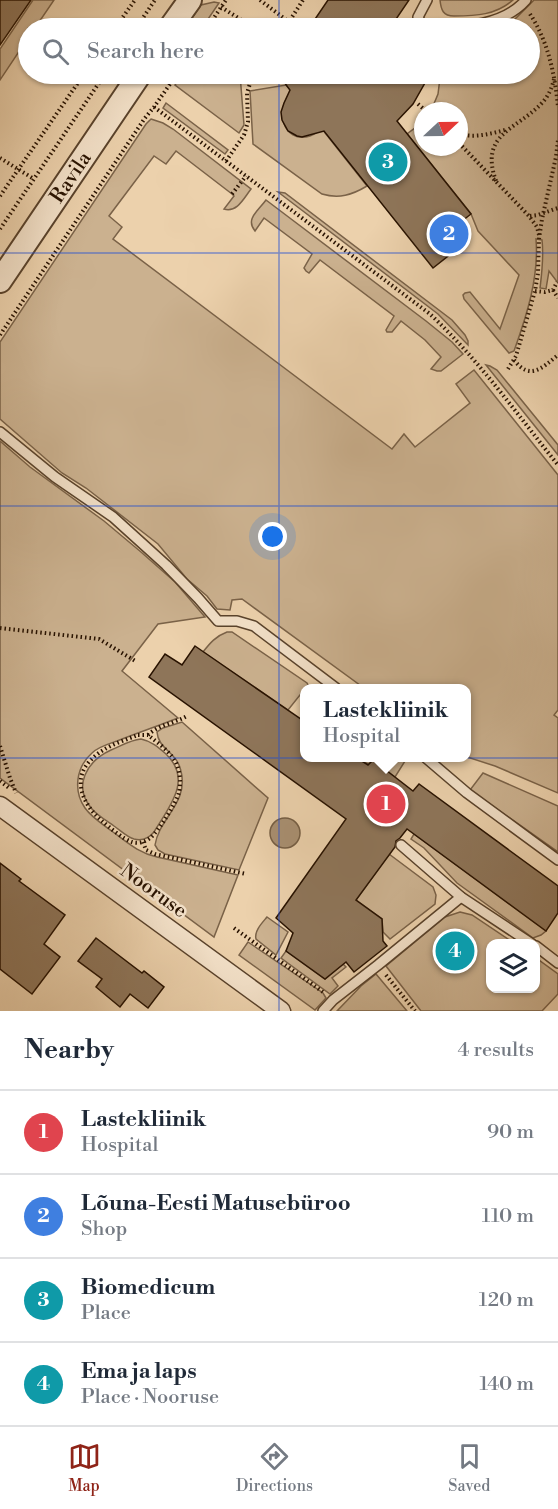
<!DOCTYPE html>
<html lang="en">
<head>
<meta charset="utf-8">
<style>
	body { margin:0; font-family:"Libre Bodoni",serif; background:#f6f6f7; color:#1f2937 }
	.controls { position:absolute; right:18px; bottom:18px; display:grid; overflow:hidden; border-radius:12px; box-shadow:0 2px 4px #0004 }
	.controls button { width:54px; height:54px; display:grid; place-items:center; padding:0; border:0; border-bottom:2px solid #e0e1e3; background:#fff; color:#1f2937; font:30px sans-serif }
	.compass { position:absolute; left:414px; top:102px; width:54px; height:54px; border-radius:50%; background:#fff; box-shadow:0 2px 4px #0004; rotate:68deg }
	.you { position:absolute; left:273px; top:537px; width:21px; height:21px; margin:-15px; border:4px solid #fff; border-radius:50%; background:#1a73e8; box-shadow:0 0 0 9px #1a73e833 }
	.badge { display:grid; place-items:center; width:39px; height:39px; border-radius:50%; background:#8f2418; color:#fff; font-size:20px; font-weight:700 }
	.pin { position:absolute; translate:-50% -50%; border:3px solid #fff; box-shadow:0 2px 6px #0006 }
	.popup { position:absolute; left:300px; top:684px; width:171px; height:78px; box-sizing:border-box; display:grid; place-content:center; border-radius:12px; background:#fff; filter:drop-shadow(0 2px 4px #0005); font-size:20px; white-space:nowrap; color:#747a83 }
	.popup b { font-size:22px; color:#1f2937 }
	.popup::after { content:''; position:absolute; left:50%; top:100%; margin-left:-12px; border:12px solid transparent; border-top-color:#fff }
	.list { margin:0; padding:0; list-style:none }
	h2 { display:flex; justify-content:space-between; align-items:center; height:78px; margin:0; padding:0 24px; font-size:26px }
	h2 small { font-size:20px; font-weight:400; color:#747a83 }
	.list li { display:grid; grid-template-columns:39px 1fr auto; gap:18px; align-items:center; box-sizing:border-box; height:84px; padding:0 24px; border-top:2px solid #e0e1e3 }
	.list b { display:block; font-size:22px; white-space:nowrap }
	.list p { margin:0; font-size:20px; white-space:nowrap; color:#747a83 }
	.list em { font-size:20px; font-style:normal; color:#747a83 }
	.icon { flex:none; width:33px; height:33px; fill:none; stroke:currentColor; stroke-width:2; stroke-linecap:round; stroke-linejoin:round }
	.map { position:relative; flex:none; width:558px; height:1011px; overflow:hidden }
	.search { position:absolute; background:#fff; box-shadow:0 2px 4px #0004; left:18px; right:18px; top:18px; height:66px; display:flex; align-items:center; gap:15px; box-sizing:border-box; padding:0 21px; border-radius:33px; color:#747a83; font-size:22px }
	.sheet { height:414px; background:#fff }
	nav { display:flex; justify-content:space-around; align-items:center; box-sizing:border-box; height:84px; border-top:2px solid #e0e1e3; background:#fff; font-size:16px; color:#747a83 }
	nav a { display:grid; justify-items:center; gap:3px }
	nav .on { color:#8f2418 }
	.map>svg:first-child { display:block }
	.green { fill:#cbb18f; stroke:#7a6248; stroke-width:1.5 }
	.water { fill:#a99072; stroke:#755e44; stroke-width:1.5 }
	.building { fill:#8e7559; stroke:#281200; stroke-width:1.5 }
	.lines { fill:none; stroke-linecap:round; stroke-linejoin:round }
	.service-casing { stroke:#59422b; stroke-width:12 }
	.minor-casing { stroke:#59422b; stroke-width:21 }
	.tertiary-casing { stroke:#59422b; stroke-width:26 }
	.path { stroke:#281200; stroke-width:4; stroke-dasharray:1.5 3; stroke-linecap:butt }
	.service { stroke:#f3e1c9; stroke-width:9 }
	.minor { stroke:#f3e1c9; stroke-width:18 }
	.tertiary { stroke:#f3e1c9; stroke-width:22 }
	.grid { fill:none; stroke:#1d4ed8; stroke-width:1.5; stroke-opacity:0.55 }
	.labels { text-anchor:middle; stroke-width:5; stroke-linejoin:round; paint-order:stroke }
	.street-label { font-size:20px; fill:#281200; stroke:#f3e1c9 }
</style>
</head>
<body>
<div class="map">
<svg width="558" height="1011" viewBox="0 0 558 1011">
	<rect width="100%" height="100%" fill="#ecd1ac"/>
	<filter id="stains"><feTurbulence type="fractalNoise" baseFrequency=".00333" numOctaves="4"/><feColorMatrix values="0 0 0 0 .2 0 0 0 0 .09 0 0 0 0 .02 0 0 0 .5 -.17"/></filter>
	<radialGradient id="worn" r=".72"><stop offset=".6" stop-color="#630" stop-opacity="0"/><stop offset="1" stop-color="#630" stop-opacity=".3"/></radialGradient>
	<g class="green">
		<polygon points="33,0 54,0 35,28 28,28 28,38 0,80 0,49"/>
		<path d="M 440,0 L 513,0 C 496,15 476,16 454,16 C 443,16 441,10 440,0 Z"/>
		<path d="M 534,0 L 558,0 L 558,283 L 549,271 L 546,289 L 540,288 C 542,272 544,257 542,240 L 536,239 C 539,277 527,315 514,351 L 509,353 L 464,299 L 463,295 L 465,293 L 470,292 L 500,329 L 519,275 L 478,231 L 471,214 L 407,134 L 423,122 L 423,147 L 459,147 L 459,111 L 431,111 L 438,94 L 440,78 L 446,74 L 530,74 L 530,28 L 496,28 L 514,20 Z"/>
		<polygon points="214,2 219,3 202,28 185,28 201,5"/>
		<polygon points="182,74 240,74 244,125 239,133 175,85"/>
		<path d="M 286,85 L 292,92 C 274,108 282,144 310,136 C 314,135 318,132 322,129 L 367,186 C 352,195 339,199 322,194 L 253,144 L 250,91 Z"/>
		<polygon points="166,103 228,150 225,154 163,108"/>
		<path d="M 151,119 L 163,123 L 173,129 L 251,189 C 244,198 237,213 224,209 L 234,196 L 232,194 L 176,151 L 166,164 L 154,156 L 109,216 L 122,227 L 113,239 L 392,449 L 404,434 L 415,447 L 470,403 L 456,384 L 474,370 L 558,475 L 558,710 L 554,715 L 558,718 L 558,793 L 495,766 L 467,757 L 467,688 L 364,688 L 242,599 L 232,600 L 230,610 L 217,609 L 207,596 L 187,579 L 158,544 L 86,488 L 62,473 L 0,419 L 0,342 L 146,124 Z"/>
		<polygon points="278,192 285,193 452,320 465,335 468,341 468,345 438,314"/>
		<path d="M 266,200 L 426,321 L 452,342 L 463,354 L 441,371 L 437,371 L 431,369 L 441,357 L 425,340 L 401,321 L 392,332 L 387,332 L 386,330 L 394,316 L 320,260 L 309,273 L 306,271 L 304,268 L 312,254 L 264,218 L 255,231 C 245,219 258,211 266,200 Z"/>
		<polygon points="486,365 490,366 497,370 558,445 558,455"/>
		<path d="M 0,441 L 30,467 L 104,521 L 141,552 L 175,582 L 205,617 L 158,624 L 122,671 L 178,718 C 158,726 137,733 117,741 C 108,744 98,747 92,753 C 76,767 73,791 85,808 C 92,818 104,825 113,832 C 128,843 139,853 157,857 L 238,875 L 214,937 L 0,778 Z"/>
		<path d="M 227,632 L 232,632 L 307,683 L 308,685 L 288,710 L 203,652 C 210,643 216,636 227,632 Z"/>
		<path d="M 182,722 L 268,798 L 239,870 L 165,854 L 158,850 L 155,845 C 159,818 189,803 181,771 C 177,752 158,749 157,732 L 163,728 Z"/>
		<path d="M 141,739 C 151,741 158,747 166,754 C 193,780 169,807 154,832 C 149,838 142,841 134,839 C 127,837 120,830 114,826 C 107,821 98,816 92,809 C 72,786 87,761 111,750 C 121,746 130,740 141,739 Z"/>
		<polygon points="367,758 405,758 405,761 395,777 364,762"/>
		<polygon points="483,773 558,806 558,852 470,790"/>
		<polygon points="414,834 546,931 541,935 533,938 457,883 424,848 411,839"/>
		<polygon points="389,854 433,887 436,895 435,904 390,939 383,932 382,919 356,900"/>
		<polygon points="460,912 472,915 514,943 490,944 490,988 536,988 536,958 558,974 558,994 542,1011 421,1011 386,966 445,917"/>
		<path d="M 267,917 L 288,932 L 276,955 L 256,939 C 254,931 262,923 267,917 Z"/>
		<polygon points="248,942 323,993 326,998 315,1010 239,955"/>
		<polygon points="286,951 325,979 343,964 346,967 332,978 338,986 330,994 281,958"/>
		<polygon points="376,974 407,1011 337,1011 361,986"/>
	</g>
	<circle class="water" cx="285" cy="833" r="15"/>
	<g class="building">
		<polygon points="0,0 31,0 0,45"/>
		<polygon points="328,0 409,0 390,28 309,28"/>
		<polygon points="278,74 430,74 413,104 397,121 471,214 457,225 463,232 446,246 452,253 433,268 324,131 302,137 297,136 288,131 282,120 281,112 284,103 290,90"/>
		<polygon points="195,646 305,722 305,758 357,758 368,765 373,760 413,791 419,784 558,886 558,913 546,931 407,829 400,838 396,841 395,847 356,900 382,919 383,941 387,946 354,972 346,962 325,979 286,951 293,933 276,918 346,819 149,677 165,654 182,665"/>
		<polygon points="0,863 21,879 19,881 65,915 44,944 60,957 32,994 0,969"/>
		<polygon points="96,938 142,973 144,971 164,987 148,1008 130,994 120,1007 96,987 102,979 78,961"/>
	</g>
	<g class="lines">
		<defs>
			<g id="service">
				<path d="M 427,0 L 418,17 L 422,26 L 427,28 C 461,27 502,27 526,0"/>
				<polyline points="0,432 55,477 113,517 166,565 198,598 218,621 237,621 254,626 336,688"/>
				<polyline points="426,758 467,793 558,860"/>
				<polyline points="401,845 461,897 532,944"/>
				<polyline points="536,946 558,963"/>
				<polyline points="323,1011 333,1000 378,965 461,897"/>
			</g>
			<polyline id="minor" points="0,806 281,1011"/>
			<g id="tertiary">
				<polyline points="170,28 190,0"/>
				<polyline points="0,281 140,74"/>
			</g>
		</defs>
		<use href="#service" class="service-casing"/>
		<use href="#minor" class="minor-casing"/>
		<use href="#tertiary" class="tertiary-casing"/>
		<g class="path">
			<polyline points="260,0 289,22"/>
			<polyline points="221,7 254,28"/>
			<path d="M 530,14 C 548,41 555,75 558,107"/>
			<polyline points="115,28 135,0"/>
			<polyline points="136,28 155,0"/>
			<polyline points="207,28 226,0"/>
			<polyline points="285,28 303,0"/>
			<polyline points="418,104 426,111"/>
			<path d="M 154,107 L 430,314 C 478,359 517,414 558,465"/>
			<path d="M 459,134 C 475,138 490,134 505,130"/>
			<polyline points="459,143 529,216 537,227 539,235"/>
			<polyline points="0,158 34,179"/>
			<polyline points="226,161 244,135 248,122 247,93 253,74"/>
			<path d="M 496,181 C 479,134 516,130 541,104 C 548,97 552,88 554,79"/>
			<polyline points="232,194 246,176"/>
			<polyline points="0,196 84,74"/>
			<polyline points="530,216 538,215 558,208"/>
			<polyline points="0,229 105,74"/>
			<polyline points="553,290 558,298"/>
			<polyline points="535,291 545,292 553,290 557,282"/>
			<polyline points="0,335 145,118 154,107 177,74"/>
			<path d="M 514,360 C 530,381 542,368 558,355"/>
			<polyline points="508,369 516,356 535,291 538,273 539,239 542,219 556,157 558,140"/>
			<polyline points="0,628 99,639 137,662"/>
			<path d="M 138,735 L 148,735 C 158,743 172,753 177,765 C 180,773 181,783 179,792 C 177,802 158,832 150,838 C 145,842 138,844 132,842 C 123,839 109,827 102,821 C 83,805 70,778 93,758 C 105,746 123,741 138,735 Z"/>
			<path d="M 148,735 C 158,725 175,723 187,716"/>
			<polyline points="0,746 10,778 16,793"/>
			<polyline points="0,781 9,788"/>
			<polyline points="143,842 146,850 155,854 246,874"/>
			<polyline points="234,928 323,992"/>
			<polyline points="386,975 415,1011"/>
		</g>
		<use href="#service" class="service"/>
		<use href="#minor" class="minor"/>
		<use href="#tertiary" class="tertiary"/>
	</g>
	<path class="grid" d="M 279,0 L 279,28M 279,74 L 279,1011M 0,253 L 558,253M 0,506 L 558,506M 0,758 L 558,758"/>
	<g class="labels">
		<g class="street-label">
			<text transform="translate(70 177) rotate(-56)" y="7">Ravila</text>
			<text transform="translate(154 890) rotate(36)" y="7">Nooruse</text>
		</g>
	</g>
	<rect width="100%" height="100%" filter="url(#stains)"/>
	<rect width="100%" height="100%" fill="url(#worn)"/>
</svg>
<div class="controls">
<button><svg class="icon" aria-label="layers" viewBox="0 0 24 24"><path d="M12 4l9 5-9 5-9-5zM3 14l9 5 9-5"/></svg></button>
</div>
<svg class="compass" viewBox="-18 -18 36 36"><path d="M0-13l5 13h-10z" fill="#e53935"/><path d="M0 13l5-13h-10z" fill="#747a83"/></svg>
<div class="you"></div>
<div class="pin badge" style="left:386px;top:804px;background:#e0444e">1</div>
<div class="popup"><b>Lastekliinik</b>Hospital</div>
<div class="pin badge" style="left:449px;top:234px;background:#3f7fe0">2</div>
<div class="pin badge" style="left:388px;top:162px;background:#0f9aa8">3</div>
<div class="pin badge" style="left:455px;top:951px;background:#0f9aa8">4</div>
<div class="search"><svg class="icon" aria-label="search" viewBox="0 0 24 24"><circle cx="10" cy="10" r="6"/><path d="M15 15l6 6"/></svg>Search here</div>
</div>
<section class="sheet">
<h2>Nearby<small>4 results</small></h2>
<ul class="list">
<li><span class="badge" style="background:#e0444e">1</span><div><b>Lastekliinik</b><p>Hospital</p></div><em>90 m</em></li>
<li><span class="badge" style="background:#3f7fe0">2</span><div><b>Lõuna-Eesti Matusebüroo</b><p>Shop</p></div><em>110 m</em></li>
<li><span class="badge" style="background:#0f9aa8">3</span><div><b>Biomedicum</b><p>Place</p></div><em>120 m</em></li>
<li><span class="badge" style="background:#0f9aa8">4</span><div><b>Ema ja laps</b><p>Place · Nooruse</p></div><em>140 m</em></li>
</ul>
</section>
<nav>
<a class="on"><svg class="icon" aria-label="map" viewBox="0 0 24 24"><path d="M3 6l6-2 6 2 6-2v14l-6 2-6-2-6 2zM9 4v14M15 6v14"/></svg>Map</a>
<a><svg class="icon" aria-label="directions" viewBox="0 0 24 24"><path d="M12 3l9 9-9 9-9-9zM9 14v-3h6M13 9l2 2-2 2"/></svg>Directions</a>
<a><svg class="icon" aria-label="saved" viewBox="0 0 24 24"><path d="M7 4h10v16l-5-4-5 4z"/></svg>Saved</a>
</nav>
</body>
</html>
